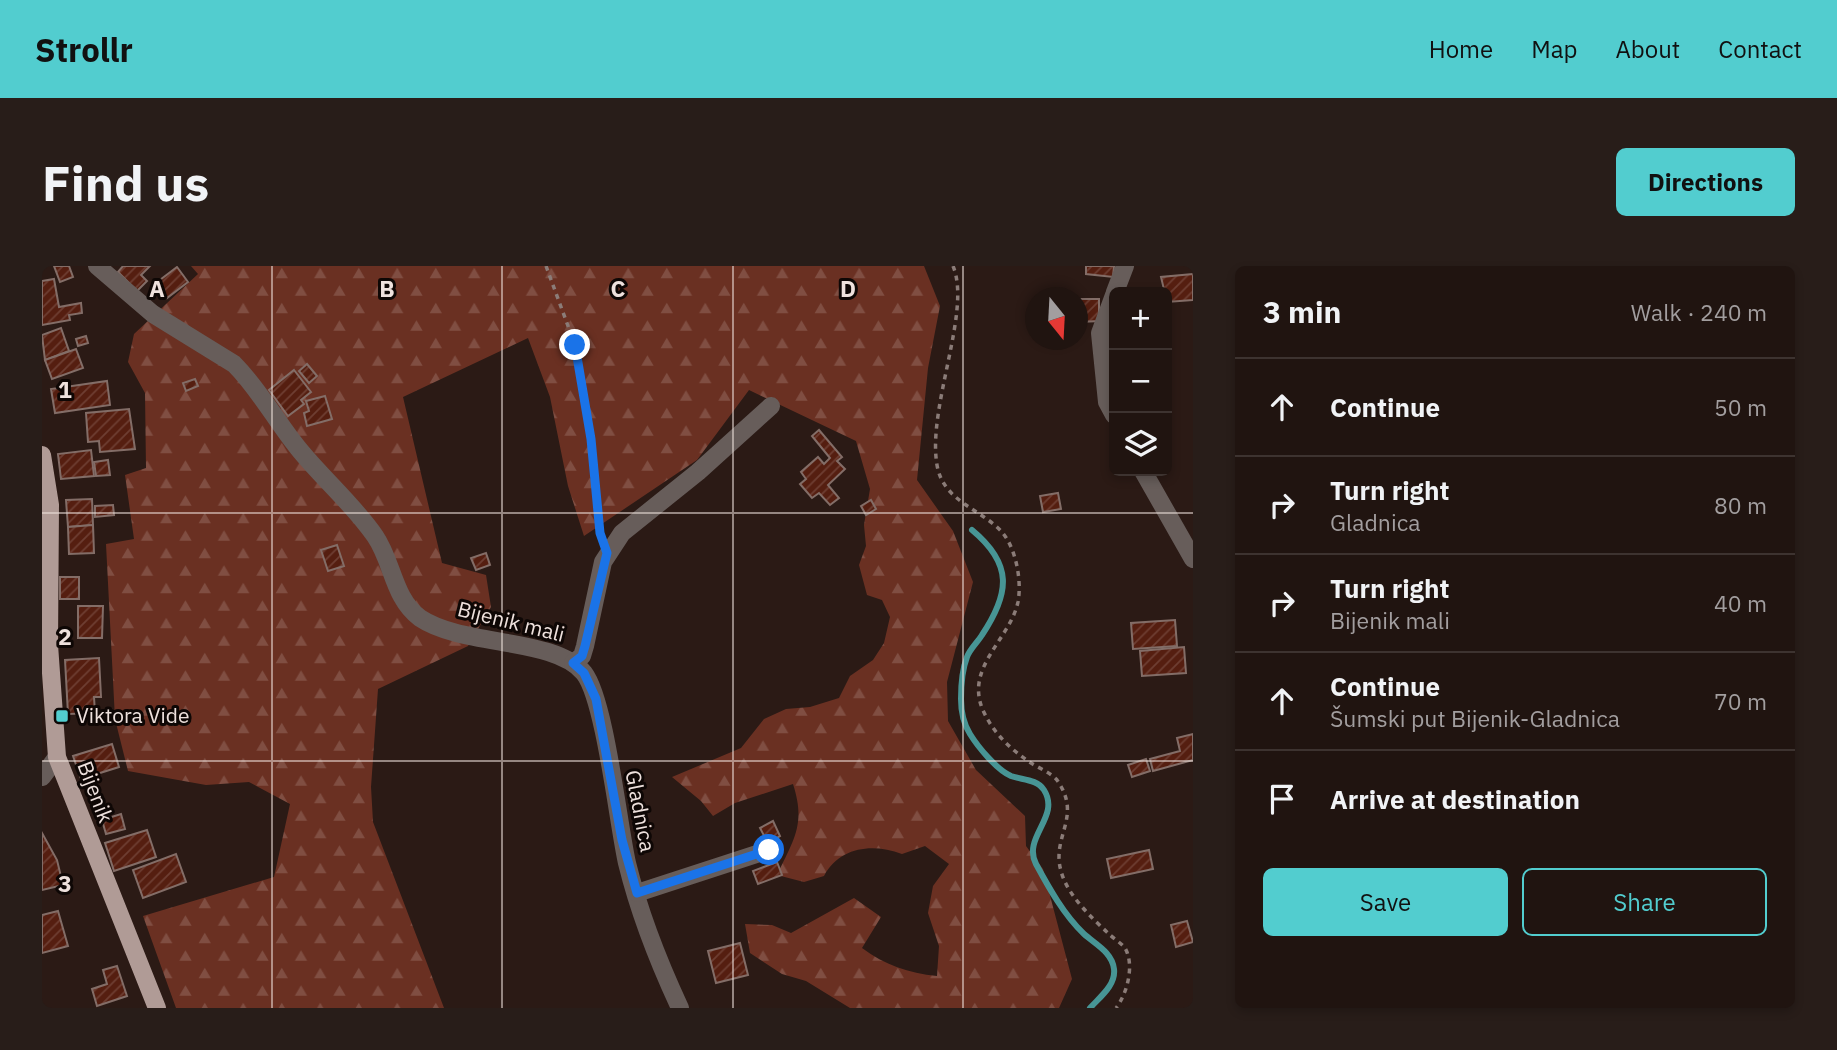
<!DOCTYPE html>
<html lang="en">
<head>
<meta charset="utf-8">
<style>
	body { margin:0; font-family:"IBM Plex Sans",sans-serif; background:#281d19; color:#f1f3f6 }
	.controls { position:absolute; right:21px; top:21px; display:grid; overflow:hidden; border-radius:10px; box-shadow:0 4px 10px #0003 }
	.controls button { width:63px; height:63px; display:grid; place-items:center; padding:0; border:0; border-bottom:2px solid #3d3330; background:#201410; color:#f1f3f6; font:35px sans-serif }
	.compass { position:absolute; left:983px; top:21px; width:63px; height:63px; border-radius:50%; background:#201410; box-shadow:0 4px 10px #0003; rotate:162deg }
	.stop { position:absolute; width:21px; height:21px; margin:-16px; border:5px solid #1a73e8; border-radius:50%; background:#fff }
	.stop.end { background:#1a73e8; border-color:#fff; box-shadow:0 2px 7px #0008 }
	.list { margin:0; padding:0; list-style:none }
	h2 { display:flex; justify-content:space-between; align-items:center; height:91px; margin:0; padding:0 28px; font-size:30px }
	h2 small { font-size:23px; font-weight:400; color:#a29e9f }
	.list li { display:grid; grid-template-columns:46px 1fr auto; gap:21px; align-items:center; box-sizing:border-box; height:98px; padding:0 28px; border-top:2px solid #3d3330 }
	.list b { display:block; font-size:26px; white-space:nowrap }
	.list p { margin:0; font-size:23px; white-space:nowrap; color:#a29e9f }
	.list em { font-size:23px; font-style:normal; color:#a29e9f }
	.actions { display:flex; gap:14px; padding:21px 28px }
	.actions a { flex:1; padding:16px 0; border:2px solid #52cdcf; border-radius:10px; text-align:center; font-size:24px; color:#52cdcf }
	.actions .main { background:#52cdcf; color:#111 }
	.icon { flex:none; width:38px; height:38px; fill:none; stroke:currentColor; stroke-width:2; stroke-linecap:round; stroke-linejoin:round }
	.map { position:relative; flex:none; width:1151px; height:742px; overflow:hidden; border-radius:10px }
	header { display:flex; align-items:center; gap:42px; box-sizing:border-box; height:98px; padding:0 35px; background:#52cdcf; color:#111 }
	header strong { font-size:33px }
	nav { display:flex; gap:38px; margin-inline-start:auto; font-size:24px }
	.intro { display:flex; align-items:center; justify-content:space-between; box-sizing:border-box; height:168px; padding:0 42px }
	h1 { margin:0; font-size:49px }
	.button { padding:18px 32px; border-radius:10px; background:#52cdcf; color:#111; font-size:24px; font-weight:700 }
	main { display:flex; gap:42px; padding:0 42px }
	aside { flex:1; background:#201410; border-radius:10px; box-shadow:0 4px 10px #0003 }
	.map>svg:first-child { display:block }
	.forest { fill:url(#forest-firs) }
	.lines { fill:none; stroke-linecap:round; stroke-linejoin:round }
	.stream { stroke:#479595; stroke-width:6 }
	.building { fill:url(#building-hatch); stroke:#836d67; stroke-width:2 }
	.path { stroke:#8b7c78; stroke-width:3.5; stroke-dasharray:5 5; stroke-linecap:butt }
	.minor { stroke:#675d5a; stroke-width:18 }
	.major { stroke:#b09b96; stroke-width:18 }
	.route { stroke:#1a73e8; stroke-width:9 }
	.grid { fill:none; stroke:#eee1dd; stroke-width:2; stroke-opacity:0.55 }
	.poi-dot { fill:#52cdcf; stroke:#0e0705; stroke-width:2.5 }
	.labels { text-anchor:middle; stroke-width:6; stroke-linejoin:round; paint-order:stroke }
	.street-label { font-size:21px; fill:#eee1dd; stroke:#0e0705 }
	.poi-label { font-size:21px; fill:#eee1dd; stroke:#0e0705; text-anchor:start }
	.grid-label { font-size:23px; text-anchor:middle; font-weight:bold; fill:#eee1dd; stroke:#0e0705; stroke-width:6; stroke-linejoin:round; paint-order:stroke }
</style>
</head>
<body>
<header>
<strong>Strollr</strong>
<nav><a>Home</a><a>Map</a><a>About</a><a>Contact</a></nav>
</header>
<div class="intro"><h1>Find us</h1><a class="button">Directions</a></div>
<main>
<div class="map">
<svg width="1151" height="742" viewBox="0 0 1151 742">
	<defs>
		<pattern id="forest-firs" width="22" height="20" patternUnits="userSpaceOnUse" patternTransform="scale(1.75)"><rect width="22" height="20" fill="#6a3022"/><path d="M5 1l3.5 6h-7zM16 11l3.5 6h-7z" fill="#804e42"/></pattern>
		<pattern id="building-hatch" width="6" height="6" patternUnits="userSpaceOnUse" patternTransform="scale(1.75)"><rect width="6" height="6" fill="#551e10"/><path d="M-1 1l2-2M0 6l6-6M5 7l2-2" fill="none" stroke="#6e3e32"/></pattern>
	</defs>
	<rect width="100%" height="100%" fill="#2b1a15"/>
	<path class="forest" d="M 149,0 L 882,0 L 898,40 L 886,102 L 875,214 L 911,265 L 931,316 L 905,416 L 906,455 L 934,504 L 983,550 L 984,580 L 1001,603 L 1030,713 L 1017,742 L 808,742 L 764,715 L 740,708 L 708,687 L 703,658 L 730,659 L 749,667 L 812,632 L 839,651 L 820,682 C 843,699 866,707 895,710 L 897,680 L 886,647 L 891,620 L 907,598 L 883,580 L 860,588 C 830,577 798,581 782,610 L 762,616 L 735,609 C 752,573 764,558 751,518 L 693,537 L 671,550 L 659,535 L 630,511 L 699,482 L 722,453 L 744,443 L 768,441 L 797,432 L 808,410 L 831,394 L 842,377 L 848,351 L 840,334 L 825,329 L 817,299 L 824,280 L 822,259 L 828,223 L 814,175 L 707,124 L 655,194 L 542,270 L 526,220 L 508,131 L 486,72 L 361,131 L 400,297 L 444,309 L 449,341 L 426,380 L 336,423 L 329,521 L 331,556 L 402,742 L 134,742 L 101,650 L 232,611 L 248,538 L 207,516 L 164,519 L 86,505 L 73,453 L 64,278 L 92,273 L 83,209 L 104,202 L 103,127 L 86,96 L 92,68 L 156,8 Z"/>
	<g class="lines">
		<path class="stream" d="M 930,264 C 971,298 968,327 940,369 C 935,377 928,383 925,391 C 920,404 919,419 919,433 C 919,446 921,457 928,468 C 936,481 955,504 969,510 C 980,514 995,513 1002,524 C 1019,551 980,571 994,598 C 1007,622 1022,649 1042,668 C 1053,678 1070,686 1072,703 C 1074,719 1058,731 1048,742"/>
	</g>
	<g class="building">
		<polygon points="12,0 27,0 31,11 18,16"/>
		<polygon points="81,0 108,0 99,9 105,15 95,25 76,6"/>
		<polygon points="1044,0 1072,0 1071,11 1044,8"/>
		<polygon points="135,1 146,16 125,32 114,17"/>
		<polygon points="1151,8 1151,34 1125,36 1119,11"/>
		<polygon points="12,13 17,41 39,37 40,47 27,49 28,54 0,59 0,15"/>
		<polygon points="1036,33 1057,33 1057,55 1037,56 1036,68"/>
		<polygon points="19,62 27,85 3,94 0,69"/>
		<polygon points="44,70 46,77 36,80 34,73"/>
		<polygon points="34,83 41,102 10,113 3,94"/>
		<polygon points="265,98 275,110 267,117 257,105"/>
		<polygon points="252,104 269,126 259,134 262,138 246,150 227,124"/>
		<polygon points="153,113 156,120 144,125 141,117"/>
		<polygon points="65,115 68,139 13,147 9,123"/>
		<polygon points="283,130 290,153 265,160 262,147 267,145 264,135"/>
		<polygon points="87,143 93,183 58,186 57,175 46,176 44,147"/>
		<polygon points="777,164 800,191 795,195 803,203 786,219 797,232 788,239 777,227 770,232 758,218 764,213 759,206 776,191 782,198 788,192 770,170"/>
		<polygon points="49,184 52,210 19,213 16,188"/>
		<polygon points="66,194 68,209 54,210 52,196"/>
		<polygon points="1016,227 1019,243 1001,246 998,230"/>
		<polygon points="50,233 51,259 26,261 24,234"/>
		<polygon points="829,234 834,243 824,249 819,240"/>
		<polygon points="71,239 72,249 53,251 53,240"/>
		<polygon points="51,259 52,287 27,288 26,261"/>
		<polygon points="295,279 302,300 286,305 279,284"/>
		<polygon points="444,287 448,299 434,304 429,292"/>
		<rect x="18" y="311" width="19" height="22"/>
		<polygon points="36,340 61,340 60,372 36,372"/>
		<polygon points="1133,354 1135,380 1091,383 1089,357"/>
		<polygon points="1142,381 1144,407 1100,410 1098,385"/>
		<polygon points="57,392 59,431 52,431 53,447 26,448 23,394"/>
		<polygon points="1151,468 1151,494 1111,505 1108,493 1138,485 1135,472"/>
		<polygon points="70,478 77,501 39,513 31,490"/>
		<polygon points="1104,493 1108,505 1090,511 1086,499"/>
		<polygon points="79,548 83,563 64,568 60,554"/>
		<polygon points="731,555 738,570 726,577 718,562"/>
		<polygon points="105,564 114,591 72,605 63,577"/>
		<polygon points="0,567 15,594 21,619 0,624"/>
		<polygon points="1107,584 1111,603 1069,612 1065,593"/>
		<polygon points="134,588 144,616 101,632 91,604"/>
		<polygon points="735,596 740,609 716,618 711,605"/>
		<polygon points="16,645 26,680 0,687 0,649"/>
		<polygon points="1145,655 1151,676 1134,681 1129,659"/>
		<polygon points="698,677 706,709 674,717 666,685"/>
		<polygon points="75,700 85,730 55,740 50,723 65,718 61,704"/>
	</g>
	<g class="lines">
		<g class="path">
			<polyline points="504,0 533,79 549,173 558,265"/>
			<path d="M 911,0 C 930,45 885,141 895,199 C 901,235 937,242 959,265 C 974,281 980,315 976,336 C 968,373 924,400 940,442 C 950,466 968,483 989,497 C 997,502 1009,507 1015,514 C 1041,551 1009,570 1019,605 C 1025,629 1050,652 1067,668 C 1071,672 1079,677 1083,682 C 1093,699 1085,728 1074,742"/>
		</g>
		<g class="minor">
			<path d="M 55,0 L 111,48 L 192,98 C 217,123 234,155 256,182 C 280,212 311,238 333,270 C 351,296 351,332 378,352 C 421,381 513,371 542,407 C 563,434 576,557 585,597 C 597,646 617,697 638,742"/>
			<polyline points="1073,26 1083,0"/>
			<polyline points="1072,29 1058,67 1065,136 1072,149"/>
			<polyline points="1101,205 1151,293"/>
			<polyline points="531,397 540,390 543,380 561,296 580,267 656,206 729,140"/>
			<polyline points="0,511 15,491"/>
			<polyline points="595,627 727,584"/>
		</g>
		<polyline class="major" points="0,189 8,239 7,379 15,491 115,742"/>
	</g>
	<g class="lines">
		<polyline class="route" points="533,79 549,173 558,267 565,287 543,380 540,390 531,397 542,407 554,433 580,574 595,627 727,584"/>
	</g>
	<path class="grid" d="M 230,0 L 230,742M 460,0 L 460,742M 691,0 L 691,742M 921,0 L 921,742M 0,247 L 1151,247M 0,495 L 1151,495"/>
	<rect class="poi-dot" x="13" y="443" width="14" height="14" rx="3.5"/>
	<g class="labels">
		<g class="street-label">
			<text transform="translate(469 356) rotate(14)" y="7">Bijenik mali</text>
			<text transform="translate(53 526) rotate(69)" y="7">Bijenik</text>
			<text transform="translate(598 545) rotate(79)" y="7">Gladnica</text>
		</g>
		<g class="poi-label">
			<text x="34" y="457">Viktora Vide</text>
		</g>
	</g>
	<g class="grid-label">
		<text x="115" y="31">A</text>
		<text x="345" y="31">B</text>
		<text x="576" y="31">C</text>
		<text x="806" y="31">D</text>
		<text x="23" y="132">1</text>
		<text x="23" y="379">2</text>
		<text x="23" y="626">3</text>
	</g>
</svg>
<div class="controls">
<button>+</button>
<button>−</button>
<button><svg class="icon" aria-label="layers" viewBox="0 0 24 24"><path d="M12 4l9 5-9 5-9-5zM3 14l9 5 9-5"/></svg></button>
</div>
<svg class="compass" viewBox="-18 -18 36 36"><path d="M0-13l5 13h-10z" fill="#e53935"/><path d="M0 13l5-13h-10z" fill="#a29e9f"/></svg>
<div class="stop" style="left:727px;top:584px"></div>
<div class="stop end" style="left:533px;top:79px"></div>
</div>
<aside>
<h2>3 min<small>Walk · 240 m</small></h2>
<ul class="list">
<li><svg class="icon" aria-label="ahead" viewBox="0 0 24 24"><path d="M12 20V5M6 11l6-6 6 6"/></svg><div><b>Continue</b></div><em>50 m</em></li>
<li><svg class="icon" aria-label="right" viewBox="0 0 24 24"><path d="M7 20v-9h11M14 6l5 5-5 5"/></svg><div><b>Turn right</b><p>Gladnica</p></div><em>80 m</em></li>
<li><svg class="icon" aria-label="right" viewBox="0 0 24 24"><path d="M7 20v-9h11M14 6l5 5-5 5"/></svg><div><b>Turn right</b><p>Bijenik mali</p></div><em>40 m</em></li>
<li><svg class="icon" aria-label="ahead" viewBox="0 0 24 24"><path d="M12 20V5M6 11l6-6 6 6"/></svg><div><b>Continue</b><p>Šumski put Bijenik-Gladnica</p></div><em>70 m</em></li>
<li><svg class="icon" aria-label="arrive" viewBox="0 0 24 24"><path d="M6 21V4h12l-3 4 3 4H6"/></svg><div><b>Arrive at destination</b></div></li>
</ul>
<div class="actions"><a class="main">Save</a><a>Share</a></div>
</aside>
</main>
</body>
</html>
